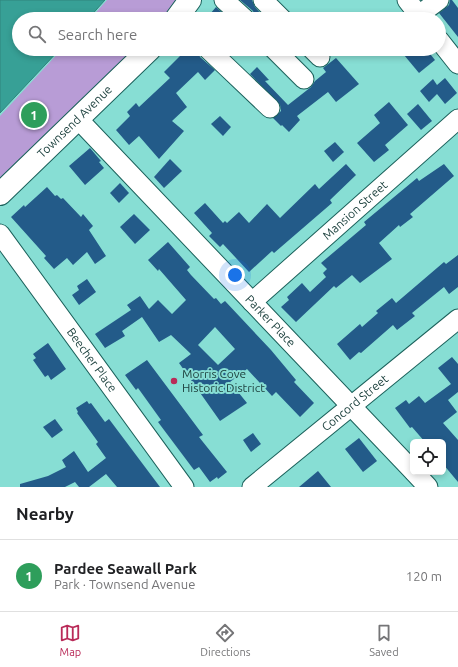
<!DOCTYPE html>
<html lang="en">
<head>
<meta charset="utf-8">
<style>
	body { margin:0; font-family:Ubuntu,sans-serif; background:#f2f2f2; color:#202124 }
	.controls { position:absolute; right:12px; bottom:12px; display:grid; overflow:hidden; border-radius:6px; box-shadow:0 2px 6px #0003 }
	.controls button { width:36px; height:36px; display:grid; place-items:center; padding:0; border:0; border-bottom:1px solid #e0e0e0; background:#fff; color:#202124; font:20px sans-serif }
	.you { position:absolute; left:235px; top:275px; width:14px; height:14px; margin:-10px; border:3px solid #fff; border-radius:50%; background:#1a73e8; box-shadow:0 0 0 6px #1a73e833 }
	.badge { display:grid; place-items:center; width:26px; height:26px; border-radius:50%; background:#b92a58; color:#fff; font-size:13px; font-weight:700 }
	.pin { position:absolute; translate:-50% -50%; border:2px solid #fff; box-shadow:0 1px 4px #0006 }
	.list { margin:0; padding:0; list-style:none }
	h2 { display:flex; justify-content:space-between; align-items:center; height:52px; margin:0; padding:0 16px; font-size:17px }
	h2 small { font-size:13px; font-weight:400; color:#757577 }
	.list li { display:grid; grid-template-columns:26px 1fr auto; gap:12px; align-items:center; box-sizing:border-box; height:72px; padding:0 16px; border-top:1px solid #e0e0e0 }
	.list b { display:block; font-size:15px; white-space:nowrap }
	.list p { margin:0; font-size:13px; white-space:nowrap; color:#757577 }
	.list em { font-size:13px; font-style:normal; color:#757577 }
	.icon { flex:none; width:22px; height:22px; fill:none; stroke:currentColor; stroke-width:2; stroke-linecap:round; stroke-linejoin:round }
	.map { position:relative; flex:none; width:458px; height:487px; overflow:hidden }
	.search { position:absolute; background:#fff; box-shadow:0 2px 6px #0003; left:12px; right:12px; top:12px; height:44px; display:flex; align-items:center; gap:10px; box-sizing:border-box; padding:0 14px; border-radius:22px; color:#757577; font-size:15px }
	.sheet { height:124px; background:#fff }
	nav { display:flex; justify-content:space-around; align-items:center; box-sizing:border-box; height:56px; border-top:1px solid #e0e0e0; background:#fff; font-size:11px; color:#757577 }
	nav a { display:grid; justify-items:center; gap:2px }
	nav .on { color:#b92a58 }
	.map>svg:first-child { display:block }
	.green { fill:#b89cd6 }
	.water { fill:#37a096; stroke:#30847c }
	.building { fill:#235b89; fill-rule:evenodd }
	.lines { fill:none; stroke-linecap:round; stroke-linejoin:round }
	.minor-casing { stroke:#1b615b; stroke-width:21 }
	.major-casing { stroke:#1b615b; stroke-width:24 }
	.minor { stroke:#fff; stroke-width:19 }
	.major { stroke:#fff; stroke-width:22 }
	.poi-dot { fill:#b92a58; stroke:#87ded4; stroke-width:1.5 }
	.labels { text-anchor:middle; stroke-width:4; stroke-linejoin:round; paint-order:stroke }
	.street-label { font-size:12px; fill:#1e423f; stroke:#87ded4 }
	.poi-label { font-size:12px; fill:#1e423f; stroke:#87ded4; text-anchor:start }
</style>
</head>
<body>
<div class="map">
<svg width="458" height="487" viewBox="0 0 458 487">
	<rect width="100%" height="100%" fill="#87ded4"/>
	<g class="green">
		<polygon points="107,0 178,0 164,19 90,19"/>
		<polygon points="62,49 135,49 0,182 0,116"/>
	</g>
	<polygon class="water" points="0,0 105,0 88,19 19,19 19,49 60,49 0,113"/>
	<g class="building">
		<polygon points="240,0 252,0 255,7 262,15 256,19 253,11"/>
		<polygon points="450,0 452,0 458,8 458,37 439,13 449,5"/>
		<polygon points="216,7 217,8 229,19 211,19 213,17 210,14"/>
		<polygon points="187,49 197,49 200,57 215,70 205,80 198,72 176,93 187,107 172,121 184,131 159,159 139,136 129,145 116,130 130,116 127,112 136,103 139,107 170,78 164,72"/>
		<polygon points="399,49 426,49 435,60 419,73"/>
		<polygon points="336,58 359,84 336,102 328,92 297,116 300,120 289,132 282,125 281,126 273,118 281,111 280,105 250,74 257,67 269,80 265,81 288,105 311,87 315,81 326,72 323,68"/>
		<polygon points="445,78 457,93 445,104 437,94 429,102 420,91 433,79 437,85"/>
		<polygon points="389,102 408,125 385,145 389,150 374,162 357,143 380,123 374,115"/>
		<polygon points="418,104 432,121 421,130 407,114"/>
		<polygon points="220,116 231,127 223,136 211,124"/>
		<polygon points="335,142 344,152 333,162 324,151"/>
		<polygon points="90,148 101,161 99,162 104,168 85,185 69,166"/>
		<polygon points="170,159 182,171 164,188 154,177"/>
		<polygon points="346,164 356,175 330,200 332,203 274,253 272,251 249,272 223,244 220,247 209,236 212,233 194,213 205,203 223,223 225,221 227,223 239,212 249,223 267,204 280,218 315,184 319,189"/>
		<polygon points="444,164 454,176 410,214 413,217 400,227 399,225 379,243 392,259 360,283 352,275 336,288 334,286 296,322 281,307 289,300 287,297 302,283 310,292 326,277 323,273 327,269 321,263 366,225 364,222 417,178 419,181"/>
		<polygon points="120,183 129,193 119,203 110,193"/>
		<polygon points="47,187 55,196 57,195 61,199 63,198 81,217 83,214 93,226 89,230 106,256 95,264 87,252 73,265 67,258 54,269 44,258 46,256 11,217 24,205 25,207"/>
		<polygon points="134,214 150,230 135,244 120,227"/>
		<path d="M 168,242 L 190,267 L 187,270 L 191,275 L 214,299 L 216,298 L 221,304 L 225,301 L 271,350 L 296,380 L 294,382 L 314,403 L 300,417 L 276,392 L 272,396 L 247,369 L 230,382 L 247,403 L 220,421 L 179,363 L 191,354 L 171,335 L 159,342 L 142,317 L 122,331 L 125,336 L 105,348 L 95,334 L 131,310 L 127,305 L 140,296 L 149,309 L 158,300 L 172,314 L 186,300 L 159,269 L 158,271 L 148,260 ZM 215,327 L 235,349 L 218,365 L 198,345 Z"/>
		<polygon points="458,255 458,287 449,294 444,287 412,313 415,316 397,330 393,325 361,353 359,352 350,360 337,344 360,324 362,327 378,313 376,311 392,298 396,303 444,262 446,264"/>
		<polygon points="87,279 96,292 79,305 72,295 79,290 77,286"/>
		<polygon points="48,343 66,369 51,380 48,375 45,377 33,360 36,358 33,354"/>
		<polygon points="452,357 458,364 458,392 448,400 457,412 443,423 458,440 458,482 443,464 443,442 425,442 412,427 410,428 395,408 406,400 409,404 419,396 425,403 451,384 438,368"/>
		<polygon points="147,360 203,435 199,437 227,472 218,479 217,477 210,482 199,467 194,470 158,422 161,420 138,388 136,390 125,375"/>
		<polygon points="87,401 89,404 91,403 105,422 109,419 160,487 117,487 106,474 89,487 79,487 75,482 65,487 20,487 20,484 48,476 66,467 62,460 74,451 88,472 106,458 96,444 98,442 77,413 78,412 76,408"/>
		<polygon points="55,419 63,430 52,438 43,427"/>
		<polygon points="253,433 261,444 251,452 243,440"/>
		<polygon points="359,438 377,461 363,472 345,449"/>
		<polygon points="318,471 331,487 299,487"/>
	</g>
	<g class="lines">
		<defs>
			<g id="minor">
				<polyline points="224,0 245,19"/>
				<polyline points="263,0 282,19"/>
				<polyline points="407,0 422,19"/>
				<polyline points="419,15 439,0"/>
				<polyline points="439,40 458,64"/>
				<polyline points="208,49 270,108"/>
				<polyline points="274,49 304,79"/>
				<polyline points="312,49 320,57"/>
				<path id="s1" d="M 78,119 L 413,471"/>
				<path id="s2" d="M 0,234 L 184,487"/>
				<path id="s3" d="M 252,302 L 458,119"/>
				<polyline points="414,472 428,487"/>
				<path id="s4" d="M 252,487 L 458,319"/>
			</g>
			<g id="major">
				<polyline points="176,19 190,0"/>
				<path id="s5" d="M 0,194 L 150,49"/>
			</g>
		</defs>
		<use href="#minor" class="minor-casing"/>
		<use href="#major" class="major-casing"/>
		<use href="#minor" class="minor"/>
		<use href="#major" class="major"/>
	</g>
	<circle class="poi-dot" cx="174" cy="381" r="4"/>
	<g class="labels">
		<g class="street-label">
			<text dy="4" stroke="none"><textPath href="#s5" startOffset="104">Townsend Avenue</textPath></text>
			<text dy="4" stroke="none"><textPath href="#s3" startOffset="138">Mansion Street</textPath></text>
			<text dy="4" stroke="none"><textPath href="#s1" startOffset="279">Parker Place</textPath></text>
			<text dy="4" stroke="none"><textPath href="#s2" startOffset="156">Beecher Place</textPath></text>
			<text dy="4" stroke="none"><textPath href="#s4" startOffset="133">Concord Street</textPath></text>
		</g>
		<g class="poi-label">
			<text x="182" y="378">Morris Cove<tspan x="182" dy="14">Historic District</tspan></text>
		</g>
	</g>
</svg>
<div class="controls">
<button><svg class="icon" aria-label="locate" viewBox="0 0 24 24"><circle cx="12" cy="12" r="6"/><path d="M12 2v4M12 18v4M2 12h4M18 12h4"/></svg></button>
</div>
<div class="you"></div>
<div class="pin badge" style="left:34px;top:115px;background:#2e9e5b">1</div>
<div class="search"><svg class="icon" aria-label="search" viewBox="0 0 24 24"><circle cx="10" cy="10" r="6"/><path d="M15 15l6 6"/></svg>Search here</div>
</div>
<section class="sheet">
<h2>Nearby<small></small></h2>
<ul class="list">
<li><span class="badge" style="background:#2e9e5b">1</span><div><b>Pardee Seawall Park</b><p>Park · Townsend Avenue</p></div><em>120 m</em></li>
</ul>
</section>
<nav>
<a class="on"><svg class="icon" aria-label="map" viewBox="0 0 24 24"><path d="M3 6l6-2 6 2 6-2v14l-6 2-6-2-6 2zM9 4v14M15 6v14"/></svg>Map</a>
<a><svg class="icon" aria-label="directions" viewBox="0 0 24 24"><path d="M12 3l9 9-9 9-9-9zM9 14v-3h6M13 9l2 2-2 2"/></svg>Directions</a>
<a><svg class="icon" aria-label="saved" viewBox="0 0 24 24"><path d="M7 4h10v16l-5-4-5 4z"/></svg>Saved</a>
</nav>
</body>
</html>
